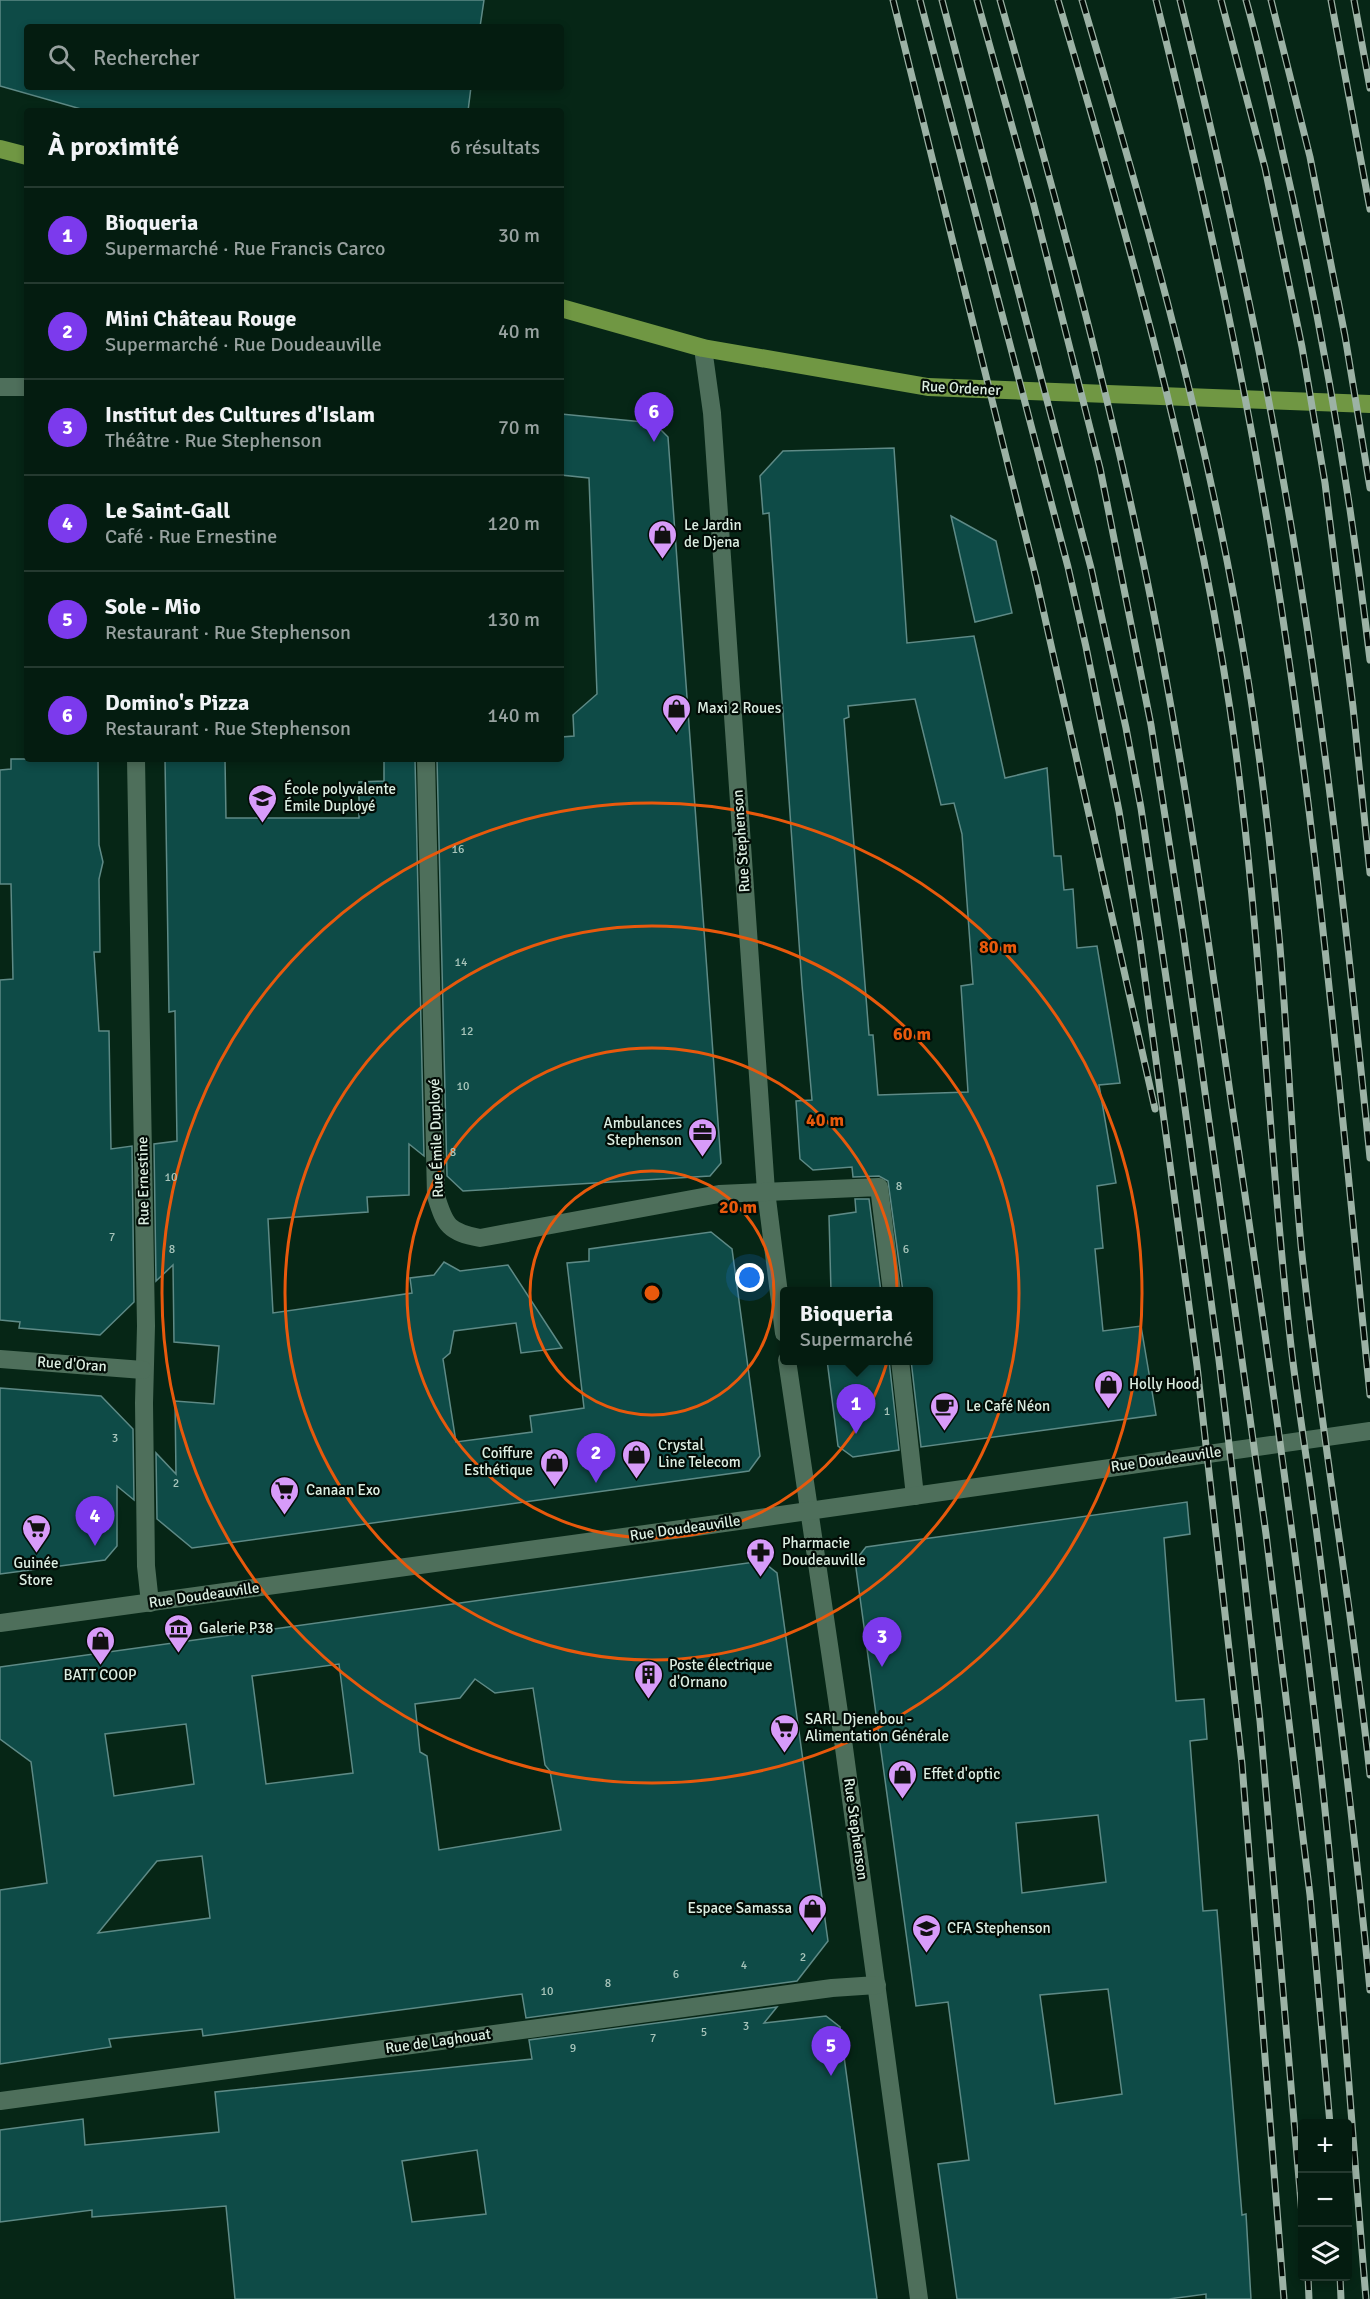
<!DOCTYPE html>
<html lang="fr">
<head>
<meta charset="utf-8">
<style>
	body { margin:0; font-family:Signika,sans-serif; background:#12291e; color:#f1f3f6 }
	.controls { position:absolute; right:18px; bottom:18px; display:grid; overflow:hidden; border-radius:6px; box-shadow:0 3px 9px #0003 }
	.controls button { width:54px; height:54px; display:grid; place-items:center; padding:0; border:0; border-bottom:2px solid #253a30; background:#041c10; color:#f1f3f6; font:30px sans-serif }
	.you { position:absolute; left:750px; top:1278px; width:21px; height:21px; margin:-15px; border:4px solid #fff; border-radius:50%; background:#1a73e8; box-shadow:0 0 0 9px #1a73e833 }
	.badge { display:grid; place-items:center; width:39px; height:39px; border-radius:50%; background:#7c3aed; color:#fff; font-size:20px; font-weight:700 }
	.pin { position:absolute; translate:-50% -50px; filter:drop-shadow(0 2px 3px #0008) }
	.pin::after { content:''; position:absolute; top:32px; width:21px; height:18px; background:inherit; clip-path:polygon(0 0,100% 0,50% 100%) }
	.popup { position:absolute; left:780px; top:1287px; width:153px; height:78px; box-sizing:border-box; display:grid; place-content:center; border-radius:6px; background:#041c10; filter:drop-shadow(0 2px 4px #0005); font-size:20px; white-space:nowrap; color:#97a19f }
	.popup b { font-size:22px; color:#f1f3f6 }
	.popup::after { content:''; position:absolute; left:50%; top:100%; margin-left:-12px; border:12px solid transparent; border-top-color:#041c10 }
	.list { margin:0; padding:0; list-style:none }
	h2 { display:flex; justify-content:space-between; align-items:center; height:78px; margin:0; padding:0 24px; font-size:26px }
	h2 small { font-size:20px; font-weight:400; color:#97a19f }
	.list li { display:grid; grid-template-columns:39px 1fr auto; gap:18px; align-items:center; box-sizing:border-box; height:96px; padding:0 24px; border-top:2px solid #253a30 }
	.list b { display:block; font-size:22px; white-space:nowrap }
	.list p { margin:0; font-size:20px; white-space:nowrap; color:#97a19f }
	.list em { font-size:20px; font-style:normal; color:#97a19f }
	.icon { flex:none; width:33px; height:33px; fill:none; stroke:currentColor; stroke-width:2; stroke-linecap:round; stroke-linejoin:round }
	.map { position:relative; flex:none; width:1370px; height:2299px; overflow:hidden }
	.search { position:absolute; background:#041c10; box-shadow:0 3px 9px #0003; left:24px; top:24px; width:540px; height:66px; display:flex; align-items:center; gap:15px; box-sizing:border-box; padding:0 21px; border-radius:6px; color:#97a19f; font-size:22px }
	.panel { position:absolute; background:#041c10; box-shadow:0 3px 9px #0003; left:24px; top:108px; width:540px; height:654px; border-radius:6px }
	.map>svg:first-child { display:block }
	.building { fill:#0e4b47; stroke:#5e8a86; stroke-width:1.5; fill-rule:evenodd }
	.lines { fill:none; stroke-linecap:round; stroke-linejoin:round }
	.minor { stroke:#4e6f5b; stroke-width:18 }
	.major { stroke:#709743; stroke-width:18 }
	.rail-casing { stroke:#9cb2a5; stroke-width:7 }
	.rail { stroke:#020c06; stroke-width:4.5; stroke-dasharray:14; stroke-linecap:butt }
	.ring { fill:none; stroke:#e8590c; stroke-width:3 }
	.labels { text-anchor:middle; stroke-width:4.5; stroke-linejoin:round; paint-order:stroke }
	.number-label { font-size:12px; fill:#a8c5bb }
	.street-label { font-size:15px; fill:#dceee2; stroke:#020c06 }
	.poi-label { font-size:15px; fill:#dceee2; stroke:#020c06; text-anchor:start }
	.centre { fill:#e8590c; stroke:#020c06; stroke-width:3 }
	.ring-label { font-size:18px; text-anchor:middle; font-weight:bold; fill:#e8590c; stroke:#020c06; stroke-width:4.5; stroke-linejoin:round; paint-order:stroke }
</style>
</head>
<body>
<div class="map">
<svg width="1370" height="2299" viewBox="0 0 1370 2299">
	<rect width="100%" height="100%" fill="#062616"/>
	<g class="building">
		<polygon points="0,0 484,0 480,27 27,27 27,87 471,87 468,111 88,111 0,86"/>
		<polygon points="561,414 654,423 668,437 721,1163 710,1176 463,1191 447,1176 437,759 561,759 561,737 574,736 573,715 597,694 589,478 561,475"/>
		<path d="M 894,448 L 907,643 L 974,636 L 1005,778 L 1047,768 L 1054,856 L 1061,856 L 1064,890 L 1073,889 L 1077,948 L 1097,946 L 1120,1083 L 1099,1085 L 1116,1183 L 1097,1186 L 1103,1248 L 1095,1249 L 1103,1331 L 1141,1326 L 1156,1415 L 921,1447 L 911,1360 L 928,1360 L 928,1292 L 903,1292 L 888,1181 L 879,1176 L 853,1177 L 852,1167 L 813,1170 L 800,1159 L 796,1101 L 812,1100 L 802,985 L 769,513 L 763,514 L 760,476 L 783,451 ZM 915,699 L 941,805 L 954,803 L 962,834 L 973,984 L 961,986 L 968,1092 L 878,1095 L 873,1035 L 869,1035 L 844,719 L 849,717 L 848,706 Z"/>
		<polygon points="951,516 996,541 1012,613 975,622"/>
		<polygon points="11,759 98,759 99,845 103,862 99,879 100,952 94,952 99,1031 109,1031 111,1149 132,1146 134,1302 100,1335 19,1328 20,1322 0,1320 0,980 13,979 11,884 0,884 0,770 11,769"/>
		<polygon points="165,759 225,759 226,818 359,818 359,782 384,781 384,759 415,759 424,1156 409,1144 409,1195 367,1197 368,1212 268,1219 273,1313 412,1293 410,1278 434,1275 444,1262 460,1271 508,1265 562,1348 521,1353 516,1323 454,1331 450,1353 443,1359 456,1442 532,1432 530,1416 584,1408 567,1263 589,1261 589,1249 711,1232 732,1249 760,1456 749,1471 192,1548 157,1519 156,1453 176,1474 175,1401 214,1404 219,1346 174,1342 173,1265 156,1281 154,1144 177,1141 175,1011 169,1012"/>
		<polygon points="855,1199 869,1199 881,1292 831,1292 829,1216 856,1212"/>
		<polygon points="827,1360 889,1360 899,1450 853,1457 838,1446"/>
		<polygon points="0,1388 101,1396 133,1429 134,1500 117,1486 117,1546 105,1560 0,1574"/>
		<path d="M 1187,1502 L 1190,1534 L 1164,1538 L 1176,1701 L 1204,1699 L 1207,1739 L 1190,1741 L 1203,1911 L 1217,1910 L 1242,2215 L 1246,2214 L 1251,2299 L 1206,2299 L 1206,2294 L 1169,2299 L 957,2299 L 938,2164 L 969,2160 L 948,2002 L 916,2006 L 855,1561 L 866,1547 ZM 1098,1815 L 1106,1882 L 1022,1893 L 1016,1823 ZM 1108,1989 L 1122,2094 L 1055,2104 L 1040,1995 Z"/>
		<path d="M 762,1561 L 777,1573 L 828,1941 L 797,1981 L 526,2018 L 522,1994 L 203,2036 L 202,2029 L 109,2039 L 111,2047 L 0,2064 L 0,1890 L 47,1883 L 31,1762 L 0,1739 L 0,1667 ZM 339,1664 L 353,1773 L 266,1784 L 252,1676 ZM 475,1679 L 495,1693 L 533,1688 L 545,1765 L 550,1771 L 561,1830 L 439,1850 L 427,1756 L 420,1752 L 415,1704 L 460,1698 ZM 186,1724 L 194,1784 L 114,1796 L 105,1734 ZM 202,1856 L 210,1918 L 98,1933 L 157,1861 Z"/>
		<path d="M 777,2007 L 764,2023 L 826,2016 L 840,2027 L 877,2299 L 235,2299 L 226,2206 L 92,2217 L 92,2210 L 0,2222 L 0,2130 L 83,2119 L 85,2145 L 219,2132 L 215,2092 L 532,2059 L 529,2040 ZM 477,2150 L 486,2214 L 412,2222 L 402,2161 Z"/>
	</g>
	<g class="lines">
		<g class="minor">
			<polyline points="703,348 712,413 766,1191 784,1333"/>
			<polyline points="0,387 27,387"/>
			<polyline points="136,759 146,1326 144,1403 146,1566 150,1603"/>
			<path d="M 426,759 L 436,1196 C 445,1226 449,1232 480,1238 L 719,1194 L 879,1187 L 892,1292"/>
			<polyline points="0,1359 143,1370"/>
			<polyline points="787,1360 842,1733 919,2299"/>
			<polyline points="900,1360 915,1496"/>
			<polyline points="0,1623 703,1526 1370,1431"/>
			<polyline points="0,2101 832,1988 877,1985"/>
		</g>
		<g class="major">
			<polyline points="0,149 27,156"/>
			<polyline points="561,308 703,348 928,387 1370,404"/>
		</g>
		<defs>
			<g id="rail">
				<polyline points="893,0 1036,578 1155,1109"/>
				<polyline points="920,0 1068,567 1086,647 1119,811 1140,941 1197,1366 1242,1764 1284,2299"/>
				<polyline points="942,0 1091,568 1126,728 1141,808 1182,1086 1219,1360 1240,1537 1260,1721 1302,2215"/>
				<polyline points="977,0 1033,202 1100,468 1151,725 1183,933 1266,1534 1310,1895 1330,2124"/>
				<path d="M 1000,0 C 1052,184 1103,369 1142,556 C 1180,736 1205,918 1231,1100 C 1262,1308 1292,1517 1316,1727 C 1338,1917 1350,2108 1366,2299"/>
				<path d="M 1058,0 C 1127,234 1194,468 1230,709 C 1261,921 1267,1134 1291,1346 C 1298,1406 1308,1466 1316,1527 C 1336,1681 1355,1835 1370,1990"/>
				<path d="M 1082,0 C 1142,203 1200,406 1237,614 C 1257,724 1270,835 1280,947 C 1288,1046 1292,1146 1301,1245 C 1319,1422 1351,1598 1370,1775"/>
				<path d="M 1156,0 C 1195,158 1232,318 1260,479 C 1314,782 1339,1089 1370,1395"/>
				<path d="M 1180,0 C 1219,158 1255,318 1283,479 C 1323,704 1347,931 1370,1158"/>
				<polyline points="1221,0 1265,168 1302,347 1325,483 1353,707 1370,873"/>
				<path d="M 1246,0 C 1260,50 1271,100 1282,150 C 1321,319 1350,489 1370,660"/>
				<polyline points="1271,0 1310,157 1345,336 1370,488"/>
				<polyline points="1331,0 1370,209"/>
				<polyline points="1354,0 1370,88"/>
				<polyline points="1308,2276 1309,2299"/>
				<polyline points="1340,2276 1341,2299"/>
			</g>
		</defs>
		<use href="#rail" class="rail-casing"/>
		<use href="#rail" class="rail"/>
	</g>
	<g class="ring">
		<circle cx="652" cy="1293" r="122"/>
		<circle cx="652" cy="1293" r="245"/>
		<circle cx="652" cy="1293" r="367"/>
		<circle cx="652" cy="1293" r="490"/>
	</g>
	<defs>
		<symbol id="shop-pin" viewBox="-11 -11 22 30"><path d="M0 17L-7.5 6A9.5 9.5 0 1 1 7.5 6Z" fill="#d79bf9" stroke="#020c06"/><path d="M-5-2.5h2.3a2.7 3.5 0 0 1 5.4 0H5L5.5 6h-11ZM-1.5-2.5h3a1.5 2.3 0 0 0-3 0Z" fill="#111"/></symbol>
		<symbol id="school-pin" viewBox="-11 -11 22 30"><path d="M0 17L-7.5 6A9.5 9.5 0 1 1 7.5 6Z" fill="#d79bf9" stroke="#020c06"/><path d="M0-5L7-2L0 1L-7-2ZM-4 1L0 2.5L4 1V4Q0 6-4 4Z" fill="#111"/></symbol>
		<symbol id="office-pin" viewBox="-11 -11 22 30"><path d="M0 17L-7.5 6A9.5 9.5 0 1 1 7.5 6Z" fill="#d79bf9" stroke="#020c06"/><path d="M-6-3h4V-5.5h4V-3h4V5H-6ZM-1-4.5V-3h2v-1.5ZM-6 0V1H6V0Z" fill="#111"/></symbol>
		<symbol id="cafe-pin" viewBox="-11 -11 22 30"><path d="M0 17L-7.5 6A9.5 9.5 0 1 1 7.5 6Z" fill="#d79bf9" stroke="#020c06"/><path d="M-5.5-4.5H6V0H3Q3 3.5 0 3.5H-2.5Q-5.5 3.5-5.5 0ZM3-3.2v2h1.7v-2ZM-6 4.5H4V6H-6Z" fill="#111"/></symbol>
		<symbol id="supermarket-pin" viewBox="-11 -11 22 30"><path d="M0 17L-7.5 6A9.5 9.5 0 1 1 7.5 6Z" fill="#d79bf9" stroke="#020c06"/><path d="M-6-5.5h2.5l.6 2H6L4.5 2H-2.5L-4.4-4H-6ZM-1.5 3.2a1.3 1.3 0 1 0 .1 0ZM3 3.2a1.3 1.3 0 1 0 .1 0Z" fill="#111"/></symbol>
		<symbol id="pharmacy-pin" viewBox="-11 -11 22 30"><path d="M0 17L-7.5 6A9.5 9.5 0 1 1 7.5 6Z" fill="#d79bf9" stroke="#020c06"/><path d="M-2-6h4v4h4v4h-4v4h-4v-4h-4v-4h4Z" fill="#111"/></symbol>
		<symbol id="museum-pin" viewBox="-11 -11 22 30"><path d="M0 17L-7.5 6A9.5 9.5 0 1 1 7.5 6Z" fill="#d79bf9" stroke="#020c06"/><path d="M0-6L6-3V-2H-6V-3ZM-5-1h2V3h-2ZM-1-1h2V3h-2ZM3-1h2V3H3ZM-6 4H6V6H-6Z" fill="#111"/></symbol>
		<symbol id="building-pin" viewBox="-11 -11 22 30"><path d="M0 17L-7.5 6A9.5 9.5 0 1 1 7.5 6Z" fill="#d79bf9" stroke="#020c06"/><path d="M-4-6H4V6H1V3H-1V6H-4ZM-2.5-4.3h1.7v1.8h-1.7ZM.8-4.3h1.7v1.8H.8ZM-2.5-1h1.7V.8h-1.7ZM.8-1h1.7V.8H.8Z" fill="#111"/></symbol>
		<symbol id="university-pin" viewBox="-11 -11 22 30"><path d="M0 17L-7.5 6A9.5 9.5 0 1 1 7.5 6Z" fill="#d79bf9" stroke="#020c06"/><path d="M0-5L7-2L0 1L-7-2ZM-4 1L0 2.5L4 1V4Q0 6-4 4Z" fill="#111"/></symbol>
	</defs>
	<g fill-rule="evenodd">
		<use href="#shop-pin" x="646" y="518" width="33" height="45"/>
		<use href="#shop-pin" x="660" y="692" width="33" height="45"/>
		<use href="#school-pin" x="246" y="782" width="33" height="45"/>
		<use href="#office-pin" x="686" y="1116" width="33" height="45"/>
		<use href="#shop-pin" x="1092" y="1368" width="33" height="45"/>
		<use href="#cafe-pin" x="928" y="1390" width="33" height="45"/>
		<use href="#shop-pin" x="620" y="1438" width="33" height="45"/>
		<use href="#shop-pin" x="538" y="1446" width="33" height="45"/>
		<use href="#supermarket-pin" x="268" y="1474" width="33" height="45"/>
		<use href="#supermarket-pin" x="20" y="1512" width="33" height="45"/>
		<use href="#pharmacy-pin" x="744" y="1536" width="33" height="45"/>
		<use href="#museum-pin" x="162" y="1612" width="33" height="45"/>
		<use href="#shop-pin" x="84" y="1624" width="33" height="45"/>
		<use href="#building-pin" x="632" y="1658" width="33" height="45"/>
		<use href="#supermarket-pin" x="768" y="1712" width="33" height="45"/>
		<use href="#shop-pin" x="886" y="1758" width="33" height="45"/>
		<use href="#shop-pin" x="796" y="1892" width="33" height="45"/>
		<use href="#university-pin" x="910" y="1912" width="33" height="45"/>
	</g>
	<g class="labels">
		<g class="number-label">
			<text x="458" y="853">16</text>
			<text x="461" y="966">14</text>
			<text x="467" y="1035">12</text>
			<text x="463" y="1090">10</text>
			<text x="453" y="1156">8</text>
			<text x="171" y="1181">10</text>
			<text x="899" y="1190">8</text>
			<text x="112" y="1241">7</text>
			<text x="172" y="1253">8</text>
			<text x="906" y="1253">6</text>
			<text x="887" y="1415">1</text>
			<text x="115" y="1442">3</text>
			<text x="176" y="1487">2</text>
			<text x="803" y="1961">2</text>
			<text x="744" y="1969">4</text>
			<text x="676" y="1978">6</text>
			<text x="608" y="1987">8</text>
			<text x="547" y="1995">10</text>
			<text x="746" y="2030">3</text>
			<text x="704" y="2036">5</text>
			<text x="653" y="2042">7</text>
			<text x="573" y="2052">9</text>
		</g>
		<g class="street-label">
			<text transform="translate(961 388) rotate(3)" y="5">Rue Ordener</text>
			<text transform="translate(741 841) rotate(-94)" y="5">Rue Stephenson</text>
			<text transform="translate(436 1138) rotate(-92)" y="5">Rue Émile Duployé</text>
			<text transform="translate(143 1181) rotate(-91)" y="5">Rue Ernestine</text>
			<text transform="translate(72 1364) rotate(4)" y="5">Rue d'Oran</text>
			<text transform="translate(1166 1459) rotate(-8)" y="5">Rue Doudeauville</text>
			<text transform="translate(685 1528) rotate(-8)" y="5">Rue Doudeauville</text>
			<text transform="translate(204 1595) rotate(-8)" y="5">Rue Doudeauville</text>
			<text transform="translate(856 1829) rotate(82)" y="5">Rue Stephenson</text>
			<text transform="translate(438 2041) rotate(-8)" y="5">Rue de Laghouat</text>
		</g>
		<g class="poi-label">
			<text x="684" y="530">Le Jardin<tspan x="684" dy="17">de Djena</tspan></text>
			<text x="697" y="713">Maxi 2 Roues</text>
			<text x="284" y="794">École polyvalente<tspan x="284" dy="17">Émile Duployé</tspan></text>
			<text x="682" y="1128" text-anchor="end">Ambulances<tspan x="682" dy="17">Stephenson</tspan></text>
			<text x="1129" y="1389">Holly Hood</text>
			<text x="966" y="1411">Le Café Néon</text>
			<text x="658" y="1450">Crystal<tspan x="658" dy="17">Line Telecom</tspan></text>
			<text x="533" y="1458" text-anchor="end">Coiffure<tspan x="533" dy="17">Esthétique</tspan></text>
			<text x="306" y="1495">Canaan Exo</text>
			<text x="782" y="1548">Pharmacie<tspan x="782" dy="17">Doudeauville</tspan></text>
			<text x="36" y="1568" text-anchor="middle">Guinée<tspan x="36" dy="17">Store</tspan></text>
			<text x="199" y="1633">Galerie P38</text>
			<text x="669" y="1670">Poste électrique<tspan x="669" dy="17">d'Ornano</tspan></text>
			<text x="100" y="1680" text-anchor="middle">BATT COOP</text>
			<text x="805" y="1724">SARL Djenebou -<tspan x="805" dy="17">Alimentation Générale</tspan></text>
			<text x="923" y="1779">Effet d'optic</text>
			<text x="792" y="1913" text-anchor="end">Espace Samassa</text>
			<text x="947" y="1933">CFA Stephenson</text>
		</g>
	</g>
	<circle cx="652" cy="1293" r="9" class="centre"/>
	<g class="ring-label">
		<text x="998" y="953">80 m</text>
		<text x="912" y="1040">60 m</text>
		<text x="825" y="1126">40 m</text>
		<text x="738" y="1213">20 m</text>
	</g>
</svg>
<div class="controls">
<button>+</button>
<button>−</button>
<button><svg class="icon" aria-label="layers" viewBox="0 0 24 24"><path d="M12 4l9 5-9 5-9-5zM3 14l9 5 9-5"/></svg></button>
</div>
<div class="you"></div>
<div class="pin badge" style="left:856px;top:1434px">1</div>
<div class="popup"><b>Bioqueria</b>Supermarché</div>
<div class="pin badge" style="left:596px;top:1483px">2</div>
<div class="pin badge" style="left:882px;top:1667px">3</div>
<div class="pin badge" style="left:95px;top:1546px">4</div>
<div class="pin badge" style="left:831px;top:2076px">5</div>
<div class="pin badge" style="left:654px;top:442px">6</div>
<div class="search"><svg class="icon" aria-label="search" viewBox="0 0 24 24"><circle cx="10" cy="10" r="6"/><path d="M15 15l6 6"/></svg>Rechercher</div>
<section class="panel">
<h2>À proximité<small>6 résultats</small></h2>
<ul class="list">
<li><span class="badge">1</span><div><b>Bioqueria</b><p>Supermarché · Rue Francis Carco</p></div><em>30 m</em></li>
<li><span class="badge">2</span><div><b>Mini Château Rouge</b><p>Supermarché · Rue Doudeauville</p></div><em>40 m</em></li>
<li><span class="badge">3</span><div><b>Institut des Cultures d'Islam</b><p>Théâtre · Rue Stephenson</p></div><em>70 m</em></li>
<li><span class="badge">4</span><div><b>Le Saint-Gall</b><p>Café · Rue Ernestine</p></div><em>120 m</em></li>
<li><span class="badge">5</span><div><b>Sole - Mio</b><p>Restaurant · Rue Stephenson</p></div><em>130 m</em></li>
<li><span class="badge">6</span><div><b>Domino's Pizza</b><p>Restaurant · Rue Stephenson</p></div><em>140 m</em></li>
</ul>
</section>
</div>
</body>
</html>
